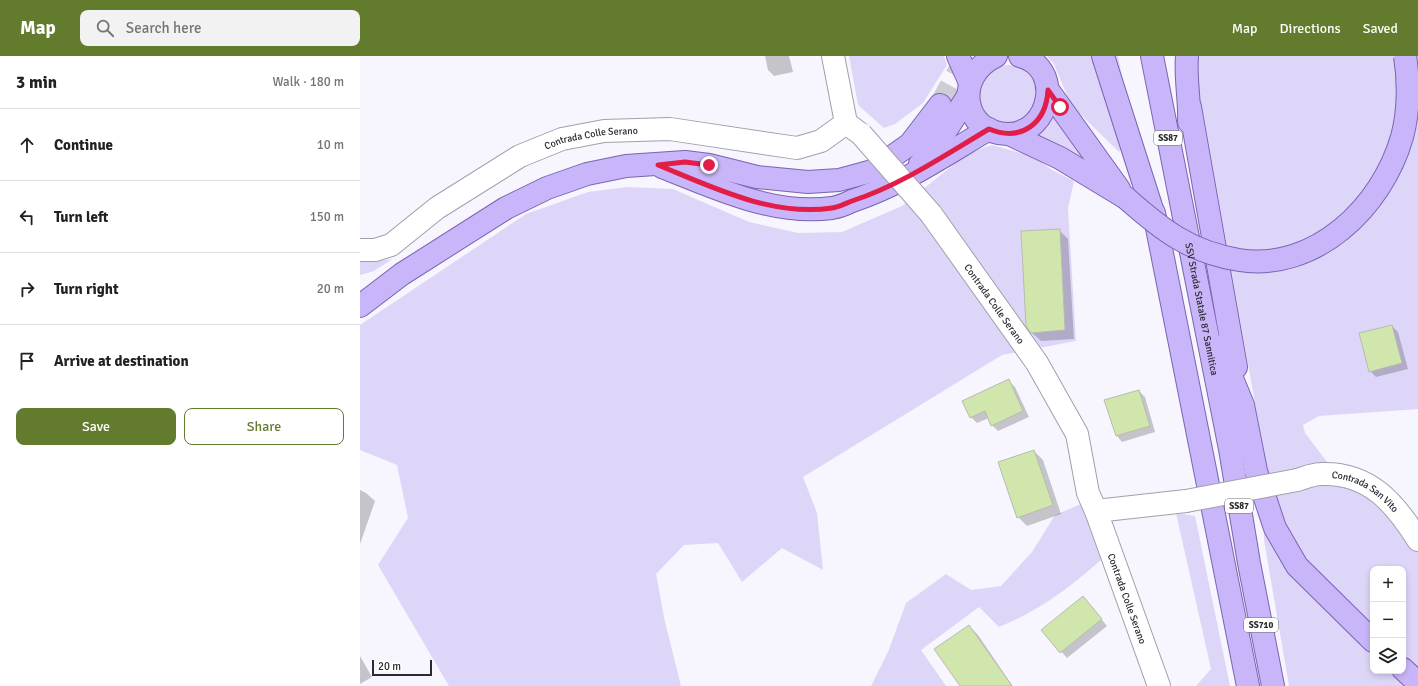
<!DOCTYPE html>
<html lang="en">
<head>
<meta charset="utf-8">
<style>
	body { margin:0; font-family:Signika,sans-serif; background:#f2f2f2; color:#202124 }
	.controls { position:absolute; right:12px; bottom:12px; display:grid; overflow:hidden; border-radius:8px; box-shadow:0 2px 6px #0003 }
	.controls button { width:36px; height:36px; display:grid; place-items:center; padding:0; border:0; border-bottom:1px solid #e0e0e0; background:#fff; color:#202124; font:20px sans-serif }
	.scale { position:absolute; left:12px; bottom:10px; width:60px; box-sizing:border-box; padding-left:4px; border:2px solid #2b2a2f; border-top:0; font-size:11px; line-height:14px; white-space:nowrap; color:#2b2a2f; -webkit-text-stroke:3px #fff; paint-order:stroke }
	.stop { position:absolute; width:12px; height:12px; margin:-9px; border:3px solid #e11d48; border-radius:50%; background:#fff }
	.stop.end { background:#e11d48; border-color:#fff; box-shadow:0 1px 4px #0008 }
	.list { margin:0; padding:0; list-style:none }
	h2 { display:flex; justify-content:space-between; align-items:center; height:52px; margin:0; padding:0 16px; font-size:17px }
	h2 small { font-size:13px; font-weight:400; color:#757577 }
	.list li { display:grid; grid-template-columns:26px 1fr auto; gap:12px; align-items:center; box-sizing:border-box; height:72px; padding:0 16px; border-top:1px solid #e0e0e0 }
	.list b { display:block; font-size:15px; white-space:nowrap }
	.list em { font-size:13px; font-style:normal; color:#757577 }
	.actions { display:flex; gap:8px; padding:12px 16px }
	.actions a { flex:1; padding:9px 0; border:1px solid #627b2d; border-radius:8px; text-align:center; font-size:14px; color:#627b2d }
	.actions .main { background:#627b2d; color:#fff }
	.icon { flex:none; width:22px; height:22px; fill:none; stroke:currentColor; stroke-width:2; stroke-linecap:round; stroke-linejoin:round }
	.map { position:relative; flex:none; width:1058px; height:630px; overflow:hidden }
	header { display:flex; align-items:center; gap:24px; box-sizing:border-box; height:56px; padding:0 20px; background:#627b2d; color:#fff }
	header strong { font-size:19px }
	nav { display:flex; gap:22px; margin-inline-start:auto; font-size:14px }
	.search { width:280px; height:36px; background:#f2f2f2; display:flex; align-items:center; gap:10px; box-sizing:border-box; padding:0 14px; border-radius:8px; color:#757577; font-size:15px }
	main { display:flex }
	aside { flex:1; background:#fff }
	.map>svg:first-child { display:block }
	.green { fill:#ded6f9; fill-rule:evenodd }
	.shadow { fill:#0003 }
	.building { fill:#d0e6ad; stroke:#b7bcb0 }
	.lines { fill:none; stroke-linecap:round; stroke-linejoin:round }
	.major-tunnel { stroke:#ceccd4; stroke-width:22; stroke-dasharray:22 11; stroke-linecap:butt }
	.minor-casing { stroke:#a29fac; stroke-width:24 }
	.major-casing { stroke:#7a64b0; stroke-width:24 }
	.minor { stroke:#fff; stroke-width:22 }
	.major { stroke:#c9b5f9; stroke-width:22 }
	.minor-bridge-casing { stroke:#a29fac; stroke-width:24; stroke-linecap:butt }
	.major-bridge-casing { stroke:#7a64b0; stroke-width:24; stroke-linecap:butt }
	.minor-bridge { stroke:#fff; stroke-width:22 }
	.major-bridge { stroke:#c9b5f9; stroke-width:22 }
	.route { stroke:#e11d48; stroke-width:5 }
	.labels { text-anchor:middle; stroke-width:4; stroke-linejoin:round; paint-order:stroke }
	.shield { fill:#fff; stroke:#6b6a6d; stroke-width:1 }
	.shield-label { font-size:9px; font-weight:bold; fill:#2b2a2f }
	.street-label { font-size:10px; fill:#2b2a2f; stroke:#fff }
</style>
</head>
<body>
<header>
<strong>Map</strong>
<div class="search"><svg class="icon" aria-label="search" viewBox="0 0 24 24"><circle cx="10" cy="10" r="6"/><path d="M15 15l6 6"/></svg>Search here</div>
<nav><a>Map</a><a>Directions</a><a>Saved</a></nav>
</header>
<main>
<aside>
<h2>3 min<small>Walk · 180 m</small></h2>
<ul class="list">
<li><svg class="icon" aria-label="ahead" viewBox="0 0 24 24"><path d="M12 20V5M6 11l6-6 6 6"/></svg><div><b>Continue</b></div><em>10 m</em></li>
<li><svg class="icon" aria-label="left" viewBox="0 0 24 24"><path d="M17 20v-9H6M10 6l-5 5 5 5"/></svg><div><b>Turn left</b></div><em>150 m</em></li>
<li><svg class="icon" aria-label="right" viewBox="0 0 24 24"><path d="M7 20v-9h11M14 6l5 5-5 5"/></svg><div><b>Turn right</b></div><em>20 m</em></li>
<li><svg class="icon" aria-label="arrive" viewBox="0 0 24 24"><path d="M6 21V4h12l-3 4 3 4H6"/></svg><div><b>Arrive at destination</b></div></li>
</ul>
<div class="actions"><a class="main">Save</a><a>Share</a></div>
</aside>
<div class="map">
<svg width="1058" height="630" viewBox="0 0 1058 630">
	<rect width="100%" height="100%" fill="#f7f5fd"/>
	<g class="green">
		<polygon points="489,0 584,0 587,9 563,47 535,68 524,72 498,49"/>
		<polygon points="687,0 758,0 772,73 759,96 711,49 694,8"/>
		<path d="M 824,0 L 1058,0 L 1058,353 L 959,360 L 943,369 L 945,377 L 968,407 L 993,414 L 1058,467 L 1058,630 L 929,630 L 904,484 L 903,392 L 844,61 ZM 1013,513 L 1043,513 L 1043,615 L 1013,615 Z"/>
		<circle cx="648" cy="38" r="29"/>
		<polygon points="693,53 744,120 670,80"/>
		<polygon points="632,89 675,101 692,114 714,125 708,152 716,285 642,299 443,421 457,457 463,514 422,492 382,526 358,487 324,489 296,518 305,566 321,630 89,630 18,509 48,462 37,409 0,394 0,269 166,158 228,136 267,131 313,133 389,166 438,177 482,176 542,150 608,97"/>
		<polygon points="32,203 14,215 0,219 0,204 11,206"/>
		<path d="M 721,448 C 735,467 740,479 741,504 C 709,532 679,555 639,571 L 619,551 L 561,594 L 586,630 L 511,630 L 528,596 L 546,547 L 586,518 L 611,534 L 641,530 L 672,496 L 695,459 Z"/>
		<polygon points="816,457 835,460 870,630 836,630 851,613"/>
	</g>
	<g class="shadow">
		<polygon points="405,0 429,0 433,16 414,20 408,14"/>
		<polygon points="699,174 708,183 714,283 681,285 671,276"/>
		<polygon points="1032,270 1038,276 1048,313 1016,321 1010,315"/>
		<polygon points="649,325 655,331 669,361 638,375 632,369 629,362 617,367 611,361"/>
		<polygon points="779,335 785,341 795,376 762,386 757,380 746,345"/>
		<polygon points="674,395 683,404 701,458 667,470 658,461"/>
		<polygon points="0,434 6,437 15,445 0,488"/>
		<polygon points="729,548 747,570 707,602 683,574"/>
		<polygon points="609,570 618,579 652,629 601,630"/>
		<polygon points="0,600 12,621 0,628"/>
	</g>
	<g class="building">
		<polygon points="700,173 705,274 671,277 666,270 661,175"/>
		<polygon points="1032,269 1042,307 1009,316 999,277"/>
		<polygon points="649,323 663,355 631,370 625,355 610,362 602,345"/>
		<polygon points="779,334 790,370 756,380 744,344"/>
		<polygon points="674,394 693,449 657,462 638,406"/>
		<polygon points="723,540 742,563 700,597 681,574"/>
		<polygon points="609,569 652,630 600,630 574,593"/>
	</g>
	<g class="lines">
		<polyline class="major-tunnel" points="580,49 607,0"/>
		<defs>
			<g id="minor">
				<polyline points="473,0 486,67 498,76"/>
				<path id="s1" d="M 571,158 L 677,307 L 717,378 L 728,437 L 736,455 L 826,445"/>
				<path id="s2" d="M 0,194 L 15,194 L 31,189 L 77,152 L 160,100 L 202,83 L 244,75 L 310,73 L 437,92 L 461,85 L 486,67"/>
				<path id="s3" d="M 937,424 C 944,422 953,418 961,418 C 1009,416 1035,447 1058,484"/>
				<path id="s4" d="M 736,455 L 799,630"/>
			</g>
			<g id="major">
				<polyline points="598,0 610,27"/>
				<path d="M 636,0 C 593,20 603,78 648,78 C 691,78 704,11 660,0"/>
				<polyline points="743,0 798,172"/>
				<path id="s5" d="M 792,0 L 870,393 L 889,507 L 913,630"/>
				<path d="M 827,0 C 825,22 830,44 829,66"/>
				<polyline points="688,34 759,133"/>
				<polyline points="830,51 876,311"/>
				<polyline points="649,78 700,102 766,142"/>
				<polyline points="560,108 583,79 608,40"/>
				<path d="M 302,111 C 356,132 413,160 472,152 C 478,151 486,148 492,145 C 541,129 585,99 629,73"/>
				<polyline points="794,157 888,630"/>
				<polyline points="0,250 42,218 146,152 187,132 227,118 266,110 325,106 349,109 397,121 448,126 479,124 512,115 550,88 580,49"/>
				<polyline points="859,291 883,349 896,415 915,472 937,510 1013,585"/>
				<polyline points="1043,613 1058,627"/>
			</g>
		</defs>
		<use href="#minor" class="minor-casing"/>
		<use href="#major" class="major-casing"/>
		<use href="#minor" class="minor"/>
		<use href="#major" class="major"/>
		<defs>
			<g id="minor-bridge">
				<polyline points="501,78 571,158"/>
				<polyline points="826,445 937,424"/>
			</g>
			<path id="major-bridge" d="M 766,142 C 802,174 830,196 879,204 C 955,216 1022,151 1042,81 C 1049,56 1049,25 1045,0"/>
		</defs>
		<use href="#minor-bridge" class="minor-bridge-casing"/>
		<use href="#major-bridge" class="major-bridge-casing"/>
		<use href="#minor-bridge" class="minor-bridge"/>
		<use href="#major-bridge" class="major-bridge"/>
	</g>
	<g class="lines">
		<path class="route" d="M 349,109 L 325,106 L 298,109 C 352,131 412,161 472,152 C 479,151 486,147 492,145 C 541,129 585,99 629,73 C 661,86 686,68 688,34 L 700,51"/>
	</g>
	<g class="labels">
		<g class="shield">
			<rect x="794" y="75" width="28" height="14" rx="3"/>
			<rect x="865" y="443" width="28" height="14" rx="3"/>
			<rect x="884" y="562" width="34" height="14" rx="3"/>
		</g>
		<g class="shield-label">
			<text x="808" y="85">SS87</text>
			<text x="879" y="453">SS87</text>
			<text x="901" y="572">SS710</text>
		</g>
		<g class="street-label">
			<text dy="4" stroke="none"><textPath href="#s2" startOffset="263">Contrada Colle Serano</textPath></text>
			<text dy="4" stroke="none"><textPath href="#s1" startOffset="110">Contrada Colle Serano</textPath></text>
			<text dy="4" stroke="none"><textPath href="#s5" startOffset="258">SSV Strada Statale 87 Sannitica</textPath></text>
			<text dy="4" stroke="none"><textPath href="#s3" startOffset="74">Contrada San Vito</textPath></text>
			<text dy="4" stroke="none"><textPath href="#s4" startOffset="93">Contrada Colle Serano</textPath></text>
		</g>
	</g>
</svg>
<div class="controls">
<button>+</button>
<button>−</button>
<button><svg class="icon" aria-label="layers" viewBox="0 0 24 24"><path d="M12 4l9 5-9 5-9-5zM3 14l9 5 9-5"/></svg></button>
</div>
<div class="scale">20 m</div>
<div class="stop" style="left:700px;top:51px"></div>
<div class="stop end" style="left:349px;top:109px"></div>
</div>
</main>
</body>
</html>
